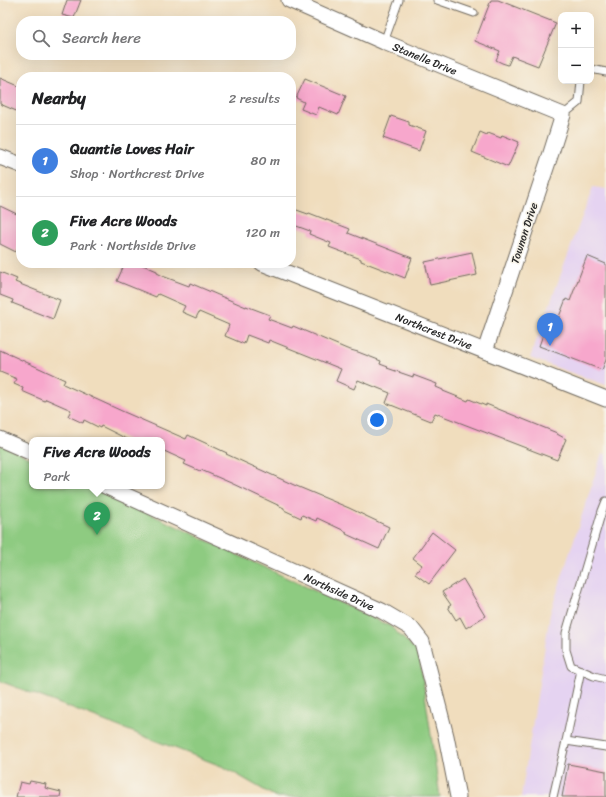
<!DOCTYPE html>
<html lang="en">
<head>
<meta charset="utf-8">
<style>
	body { margin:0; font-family:Sriracha,sans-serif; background:#f6f6f6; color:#202124 }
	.controls { position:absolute; right:12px; top:12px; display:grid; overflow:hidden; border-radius:8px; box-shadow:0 4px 16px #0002 }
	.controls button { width:36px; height:36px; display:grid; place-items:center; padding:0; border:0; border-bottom:1px solid #e0e0e0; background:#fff; color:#202124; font:20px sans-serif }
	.you { position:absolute; left:377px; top:420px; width:14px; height:14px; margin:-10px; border:3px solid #fff; border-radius:50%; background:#1a73e8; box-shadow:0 0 0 6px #1a73e833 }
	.badge { display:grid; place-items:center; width:26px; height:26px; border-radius:50%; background:#0f766e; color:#fff; font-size:13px; font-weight:700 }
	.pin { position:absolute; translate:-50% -33px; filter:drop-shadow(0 1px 2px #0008) }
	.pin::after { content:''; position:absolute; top:21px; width:14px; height:12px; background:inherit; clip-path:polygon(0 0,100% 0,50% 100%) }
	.popup { position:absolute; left:29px; top:437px; width:136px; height:52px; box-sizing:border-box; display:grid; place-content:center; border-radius:8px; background:#fff; filter:drop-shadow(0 1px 3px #0005); font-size:13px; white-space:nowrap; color:#757577 }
	.popup b { font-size:15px; color:#202124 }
	.popup::after { content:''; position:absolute; left:50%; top:100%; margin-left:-8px; border:8px solid transparent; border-top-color:#fff }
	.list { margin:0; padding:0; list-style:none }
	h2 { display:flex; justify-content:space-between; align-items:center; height:52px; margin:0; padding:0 16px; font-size:17px }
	h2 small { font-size:13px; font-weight:400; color:#757577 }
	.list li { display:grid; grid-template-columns:26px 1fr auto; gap:12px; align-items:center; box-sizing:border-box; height:72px; padding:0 16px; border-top:1px solid #e0e0e0 }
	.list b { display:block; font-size:15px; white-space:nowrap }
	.list p { margin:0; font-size:13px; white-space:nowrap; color:#757577 }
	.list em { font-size:13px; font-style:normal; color:#757577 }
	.icon { flex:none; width:22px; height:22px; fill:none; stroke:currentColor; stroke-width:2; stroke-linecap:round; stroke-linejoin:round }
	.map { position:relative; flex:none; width:606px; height:797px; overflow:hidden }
	.search { position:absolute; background:#fff; box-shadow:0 4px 16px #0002; left:16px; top:16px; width:280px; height:44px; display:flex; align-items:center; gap:10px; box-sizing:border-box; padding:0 14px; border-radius:16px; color:#757577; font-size:15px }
	.panel { position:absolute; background:#fff; box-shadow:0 4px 16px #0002; left:16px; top:72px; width:280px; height:196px; border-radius:16px }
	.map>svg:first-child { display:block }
	.built { fill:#e5d3f1 }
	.green { fill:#8ecb81; stroke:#5c7b56 }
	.building { fill:#f7a7cc }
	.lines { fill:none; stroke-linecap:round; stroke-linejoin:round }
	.lane-casing { stroke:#70695e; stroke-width:9 }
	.street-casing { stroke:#70695e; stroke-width:17 }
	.lane { stroke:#fff; stroke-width:7 }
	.street { stroke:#fff; stroke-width:15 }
	.labels { text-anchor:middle; stroke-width:3; stroke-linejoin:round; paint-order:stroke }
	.street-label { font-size:11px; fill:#2b2b2b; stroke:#f7f3e8 }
</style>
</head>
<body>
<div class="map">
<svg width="606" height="797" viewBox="0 0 606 797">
	<rect width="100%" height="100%" fill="#f7f3e8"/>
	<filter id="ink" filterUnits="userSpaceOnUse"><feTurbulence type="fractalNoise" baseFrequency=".025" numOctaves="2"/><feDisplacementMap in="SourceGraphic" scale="8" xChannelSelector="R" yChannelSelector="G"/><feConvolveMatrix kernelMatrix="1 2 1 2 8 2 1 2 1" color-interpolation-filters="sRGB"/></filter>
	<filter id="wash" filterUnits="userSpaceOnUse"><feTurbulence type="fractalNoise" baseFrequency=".012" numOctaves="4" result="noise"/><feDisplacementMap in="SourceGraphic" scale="16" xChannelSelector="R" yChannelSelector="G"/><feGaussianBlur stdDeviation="0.9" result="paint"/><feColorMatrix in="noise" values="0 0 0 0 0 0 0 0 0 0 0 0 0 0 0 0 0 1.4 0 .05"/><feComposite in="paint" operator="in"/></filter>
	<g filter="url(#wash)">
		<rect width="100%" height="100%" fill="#f0ddbd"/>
		<g class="built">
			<polygon points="593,187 606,189 606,385 530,358"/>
			<polygon points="602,453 606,454 606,797 521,797 550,614"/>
		</g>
		<polygon class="green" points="0,444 32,459 32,486 90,486 390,626 419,653 440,797 276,797 224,767 0,681"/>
		<g id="blocks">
			<g class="building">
				<polygon points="67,0 81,0 74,18 62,15"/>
				<polygon points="491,0 498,0 556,23 538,66 512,56 508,65 502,63 496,60 500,51 475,41"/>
				<polygon points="0,78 21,87 21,113 0,104"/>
				<polygon points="305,79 346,96 338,115 319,107 316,115 301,109 304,102 296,98"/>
				<polygon points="391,116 409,122 409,125 426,131 419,151 383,138"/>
				<polygon points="480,132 487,135 488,133 501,138 502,135 519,142 508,167 472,152"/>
				<polygon points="0,206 21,216 21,240 16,252 0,244"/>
				<polygon points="291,208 308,214 309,213 350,229 348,233 412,258 405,278 361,261 361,259 329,247 331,243 309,234 310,231 291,224"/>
				<polygon points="472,252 477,275 430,285 425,262"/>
				<polygon points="587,256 606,264 606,360 602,370 539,346 544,332 547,333 550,325 555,327 566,299 570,301"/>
				<polygon points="125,263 138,263 157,271 157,273 165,277 189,286 190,283 246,307 246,306 270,315 268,319 292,328 293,326 347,349 358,352 381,361 380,364 388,367 387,368 413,377 413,375 437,384 436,387 443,390 443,391 468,401 469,399 486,406 486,404 557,433 557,434 566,439 557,460 435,413 431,421 386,403 390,393 358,380 354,389 336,381 341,369 269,340 268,343 247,335 244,344 225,336 229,325 199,312 196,318 182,312 185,306 158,294 156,297 117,281"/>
				<polygon points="0,272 17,279 15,282 60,300 53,319 12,303 13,300 0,295"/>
				<polygon points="0,350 65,380 63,384 124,412 186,439 188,435 227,453 226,454 294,485 349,508 389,527 379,549 346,534 347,532 317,518 316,521 302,515 301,518 284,510 284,508 231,483 201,470 200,471 184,464 186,461 162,450 162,440 129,440 101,426 100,428 84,420 83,423 68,416 71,410 46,399 45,401 22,391 23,388 14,384 17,379 0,372"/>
				<polygon points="432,532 455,550 429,584 415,574 422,565 413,558"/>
				<polygon points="463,579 485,616 466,628 460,617 456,620 448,607 451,605 442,592"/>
				<polygon points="568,764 606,771 606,797 562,797"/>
				<polygon points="30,781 46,784 45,788 61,792 60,797 16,797 20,782 29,784"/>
			</g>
		</g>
	</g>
	<g filter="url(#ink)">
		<use href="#blocks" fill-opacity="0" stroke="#70695e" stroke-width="1"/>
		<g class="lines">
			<defs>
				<g id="lane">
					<polyline points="437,0 474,13"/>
					<polyline points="384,42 399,0"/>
					<polyline points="591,69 606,72"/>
					<polyline points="563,115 579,102 581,81"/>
					<polyline points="606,501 602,511 566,633 566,650 571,666 594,676 606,679"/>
					<polyline points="566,741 606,747"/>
					<polyline points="553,797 566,741 581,670"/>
				</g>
				<g id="street">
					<path id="s1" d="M 289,0 L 384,42 L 563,115 L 551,153 L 485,351"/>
					<polyline points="0,157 21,165"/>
					<path id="s2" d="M 262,263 L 606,399"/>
					<polyline points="0,439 32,453"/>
					<path id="s3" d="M 105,486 L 382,611 L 411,628 L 422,642 L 446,736 L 458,797"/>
				</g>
			</defs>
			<use href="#lane" class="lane-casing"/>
			<use href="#street" class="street-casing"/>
			<use href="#lane" class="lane"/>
			<use href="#street" class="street"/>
		</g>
	</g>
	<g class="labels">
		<g class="street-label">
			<text dy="4" stroke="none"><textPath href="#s1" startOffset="148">Stanelle Drive</textPath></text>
			<text transform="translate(524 233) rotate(-72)" y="4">Townon Drive</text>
			<text dy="4" stroke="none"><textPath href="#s2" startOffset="185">Northcrest Drive</textPath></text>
			<text dy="4" stroke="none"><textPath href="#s3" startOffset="257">Northside Drive</textPath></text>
		</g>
	</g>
</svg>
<div class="controls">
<button>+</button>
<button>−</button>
</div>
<div class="you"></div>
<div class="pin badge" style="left:550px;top:346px;background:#3f7fe0">1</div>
<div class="pin badge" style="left:97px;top:535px;background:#2e9e5b">2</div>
<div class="popup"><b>Five Acre Woods</b>Park</div>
<div class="search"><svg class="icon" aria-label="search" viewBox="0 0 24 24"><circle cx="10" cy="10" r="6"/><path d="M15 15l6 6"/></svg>Search here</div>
<section class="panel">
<h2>Nearby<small>2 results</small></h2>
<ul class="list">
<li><span class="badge" style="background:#3f7fe0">1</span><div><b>Quantie Loves Hair</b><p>Shop · Northcrest Drive</p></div><em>80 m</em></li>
<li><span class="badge" style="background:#2e9e5b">2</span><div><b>Five Acre Woods</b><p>Park · Northside Drive</p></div><em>120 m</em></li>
</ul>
</section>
</div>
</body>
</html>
